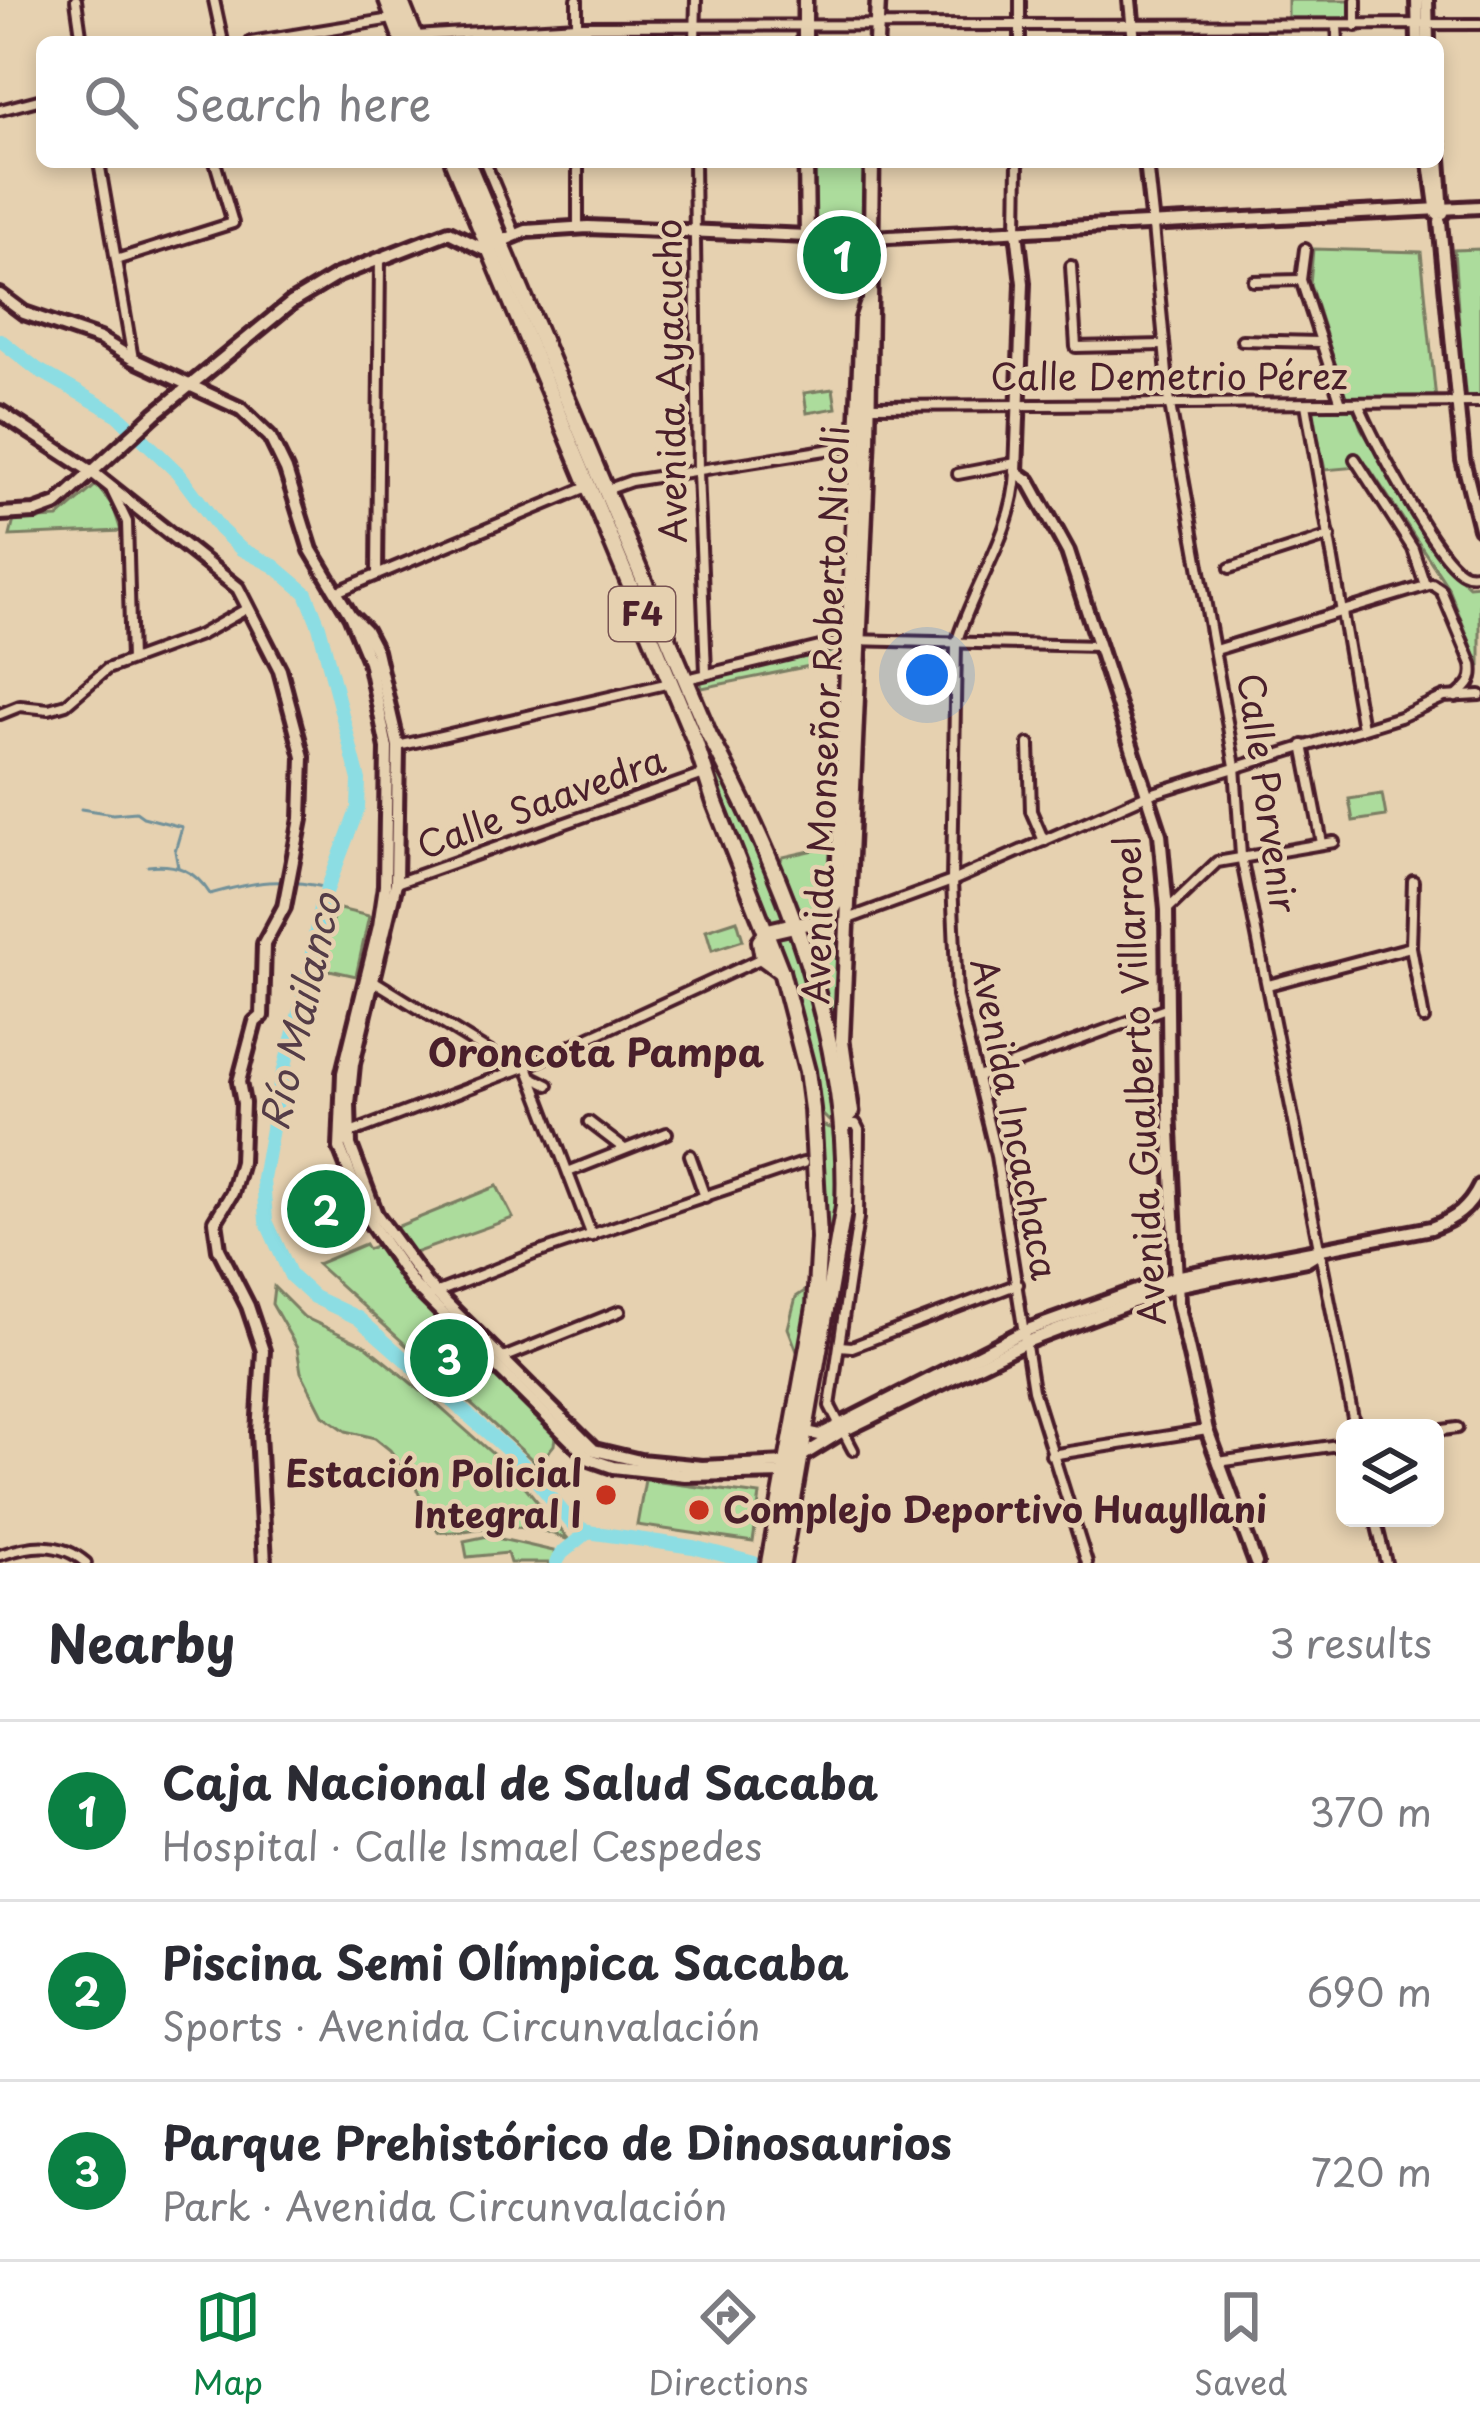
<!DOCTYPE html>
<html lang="en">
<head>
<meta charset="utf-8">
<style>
	body { margin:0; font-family:"Playpen Sans",sans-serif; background:#f2f2f3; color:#2b2b33 }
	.controls { position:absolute; right:36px; bottom:36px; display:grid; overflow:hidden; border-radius:18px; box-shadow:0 6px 18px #0003 }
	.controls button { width:108px; height:108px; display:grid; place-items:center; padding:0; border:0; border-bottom:3px solid #e1e1e2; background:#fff; color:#2b2b33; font:60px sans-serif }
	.you { position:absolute; left:927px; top:675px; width:42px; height:42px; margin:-30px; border:9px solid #fff; border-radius:50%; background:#1a73e8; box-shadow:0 0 0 18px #1a73e833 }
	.badge { display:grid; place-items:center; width:78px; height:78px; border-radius:50%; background:#0b8043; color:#fff; font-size:39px; font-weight:700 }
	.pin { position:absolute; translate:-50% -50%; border:6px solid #fff; box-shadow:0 3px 12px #0006 }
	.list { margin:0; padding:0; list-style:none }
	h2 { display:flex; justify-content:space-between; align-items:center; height:156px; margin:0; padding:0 48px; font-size:51px }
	h2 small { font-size:39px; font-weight:400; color:#7c7c81 }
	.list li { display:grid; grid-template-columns:78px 1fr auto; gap:36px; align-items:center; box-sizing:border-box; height:180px; padding:0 48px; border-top:3px solid #e1e1e2 }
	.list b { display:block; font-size:45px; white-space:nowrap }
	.list p { margin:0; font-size:39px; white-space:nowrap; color:#7c7c81 }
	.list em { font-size:39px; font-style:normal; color:#7c7c81 }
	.icon { flex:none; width:66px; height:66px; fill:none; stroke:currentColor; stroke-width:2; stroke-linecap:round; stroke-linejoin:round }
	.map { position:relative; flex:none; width:1480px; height:1563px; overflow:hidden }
	.search { position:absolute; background:#fff; box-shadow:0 6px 18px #0003; left:36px; right:36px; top:36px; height:132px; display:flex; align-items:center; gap:30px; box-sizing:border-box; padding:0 42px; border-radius:18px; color:#7c7c81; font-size:45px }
	.sheet { height:696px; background:#fff }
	nav { display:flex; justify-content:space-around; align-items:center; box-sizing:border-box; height:168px; border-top:3px solid #e1e1e2; background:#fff; font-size:33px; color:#7c7c81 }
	nav a { display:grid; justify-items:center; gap:6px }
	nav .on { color:#0b8043 }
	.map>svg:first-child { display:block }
	.green { fill:#acdc9c; stroke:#7b7e64; stroke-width:3 }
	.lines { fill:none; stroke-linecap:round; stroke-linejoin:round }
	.stream { stroke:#729199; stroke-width:3 }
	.river { stroke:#8cdde3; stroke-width:14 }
	.street-casing { stroke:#4a1f2b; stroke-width:16 }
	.secondary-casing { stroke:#4a1f2b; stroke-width:20 }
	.primary-casing { stroke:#4a1f2b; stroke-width:21 }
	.highway-casing { stroke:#4a1f2b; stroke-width:22 }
	.street { stroke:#e6d1b0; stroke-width:8 }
	.secondary { stroke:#e6d1b0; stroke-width:10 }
	.primary { stroke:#e6d1b0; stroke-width:12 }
	.highway { stroke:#e6d1b0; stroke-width:14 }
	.poi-dot { fill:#c8321e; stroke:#e6d1b0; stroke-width:4.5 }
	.labels { text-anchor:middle; stroke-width:9; stroke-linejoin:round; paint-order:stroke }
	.shield { fill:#e6d1b0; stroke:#795453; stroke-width:3 }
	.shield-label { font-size:33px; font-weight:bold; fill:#4a1f2b }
	.street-label { font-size:36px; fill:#4a1f2b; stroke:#e6d1b0 }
	.poi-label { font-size:36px; font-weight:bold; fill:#4a1f2b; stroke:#e6d1b0; text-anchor:end }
	.water-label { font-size:39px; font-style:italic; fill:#543c47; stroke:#e6d1b0 }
	.neighbourhood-label { font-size:39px; font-weight:bold; fill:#4a1f2b; stroke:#e6d1b0 }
</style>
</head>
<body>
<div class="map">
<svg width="1480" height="1563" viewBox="0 0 1480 1563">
	<rect width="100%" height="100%" fill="#e6d1b0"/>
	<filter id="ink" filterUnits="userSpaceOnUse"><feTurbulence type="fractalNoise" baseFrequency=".00833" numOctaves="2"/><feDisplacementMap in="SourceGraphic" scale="24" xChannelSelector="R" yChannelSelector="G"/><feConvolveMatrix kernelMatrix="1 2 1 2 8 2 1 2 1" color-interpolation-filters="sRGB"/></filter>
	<g filter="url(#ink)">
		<g class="green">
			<polygon points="1288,0 1354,0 1353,19 1288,18"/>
			<polygon points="810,162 867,162 861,229 814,227 810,222"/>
			<polygon points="1313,249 1421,252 1436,400 1346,398 1310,284"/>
			<polygon points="1480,249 1480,399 1464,398 1454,250"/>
			<polygon points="833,389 836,408 807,413 804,393"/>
			<polygon points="1354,408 1361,428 1441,560 1469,586 1480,585 1480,667 1449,589 1368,466 1325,470 1312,409"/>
			<polygon points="96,485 113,506 121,531 10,536 14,520 58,518"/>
			<polygon points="841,650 839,660 702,688 700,681 707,677"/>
			<polygon points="704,736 736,795 789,921 771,925 721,807 700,738"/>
			<polygon points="1382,794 1386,816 1353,821 1349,799"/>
			<polygon points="833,846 830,905 826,912 807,917 799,907 780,862 783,857"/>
			<polygon points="335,908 369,916 356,976 321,968"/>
			<polygon points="737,920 743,940 712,950 706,930"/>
			<polygon points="819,928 833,935 841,947 836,1056 802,930"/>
			<polygon points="774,933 790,937 816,1011 836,1120 829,1121 820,1112 813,1066"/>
			<path d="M 818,1124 L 837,1130 C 839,1198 834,1246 820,1312 L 827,1234 Z"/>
			<polygon points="497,1186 513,1218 412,1254 394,1228"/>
			<polygon points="365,1244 368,1249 380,1244 410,1291 555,1437 554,1445 538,1465 317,1264"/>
			<path d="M 274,1287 L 304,1317 L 366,1346 L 427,1396 L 514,1473 L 569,1540 C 546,1530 524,1526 499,1527 C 478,1527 459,1534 438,1532 L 411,1478 L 390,1450 L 375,1438 L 346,1431 L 323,1415 L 301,1372 L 297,1348 L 272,1304 Z"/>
			<polygon points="811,1287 800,1359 788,1328 796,1297"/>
			<polygon points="645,1480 760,1495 753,1542 637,1525"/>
			<polygon points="488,1536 562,1553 556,1563 510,1563 507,1553 467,1557 464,1541"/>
		</g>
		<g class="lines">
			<g class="stream">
				<polyline points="81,809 113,814 136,812 143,817 182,827 175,851 178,867"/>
				<path d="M 148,866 C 176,863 195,870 210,894 C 257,881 280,877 328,888"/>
			</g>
			<g class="river">
				<polyline points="0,340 37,369 118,415 179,474 220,529 241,549 274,566 306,593 319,626 359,780 358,808 320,908 306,987 280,1084 263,1179 266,1221 291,1276 314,1297 358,1318 520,1461 572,1523 588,1532 693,1547 754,1563"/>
				<polyline points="556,1563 562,1553 588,1532"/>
			</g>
			<defs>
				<g id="street">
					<polyline points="76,0 82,42"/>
					<polyline points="214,0 223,42"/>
					<polyline points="1020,0 1020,42"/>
					<polyline points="1337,26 1338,42"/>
					<polyline points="1356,26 1356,0"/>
					<polyline points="415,36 577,26 1480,24"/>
					<polyline points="251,42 392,19"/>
					<polyline points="577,42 577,0"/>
					<polyline points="695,42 696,0"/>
					<polyline points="0,110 42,99"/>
					<polyline points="99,162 133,359"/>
					<polyline points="485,162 515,234"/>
					<polyline points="578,162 578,228"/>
					<polyline points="694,162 698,472 706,672"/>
					<polyline points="1153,226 1170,405 1235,766 1241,856 1355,1428"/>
					<polyline points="1017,231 1018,162"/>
					<polyline points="1305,249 1301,280 1341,403"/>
					<polyline points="119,259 233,223 215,162"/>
					<polyline points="1071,266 1076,347 1163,345"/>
					<polyline points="1254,281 1301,280"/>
					<polyline points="1242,340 1318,342"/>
					<path d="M 1358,403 C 1372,436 1434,556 1462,572 C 1469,576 1472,574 1480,574"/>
					<polyline points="1306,404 1362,728"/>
					<polyline points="870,406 1480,402"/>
					<polyline points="1355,459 1413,549 1425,585"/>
					<path d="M 1016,472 C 1013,535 973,585 956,644 L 952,881 L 957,996 L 996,1156 L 1033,1390 L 1087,1563"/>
					<polyline points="958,474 1016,463"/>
					<polyline points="606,490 631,481 857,445"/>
					<polyline points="112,491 127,522 131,660"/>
					<polyline points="1230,568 1330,536"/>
					<polyline points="377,575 380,259"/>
					<polyline points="336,592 587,487"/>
					<path d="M 1215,650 L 1432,584 L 1441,590 L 1472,664 C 1475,681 1468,686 1456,697"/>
					<polyline points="687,679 849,640 1099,646"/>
					<polyline points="0,714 20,706 49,709 66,704 107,669 200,635 248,608"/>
					<polyline points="1029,744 1031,811 1044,841"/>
					<polyline points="1303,745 1322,843"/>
					<polyline points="398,746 670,683"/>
					<polyline points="1413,881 1411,947 1424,1019"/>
					<polyline points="396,883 704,774"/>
					<polyline points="1168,909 1217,862 1334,842"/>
					<polyline points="848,919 952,881 1147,795 1400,717 1444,697 1480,695"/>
					<polyline points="371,979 517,1069"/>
					<polyline points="1268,985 1411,947"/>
					<polyline points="527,1066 592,1236"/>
					<polyline points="532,1077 548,1085"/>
					<polyline points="978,1077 1166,1008"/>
					<polyline points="589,1122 623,1148"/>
					<polyline points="842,1124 856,1124 859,1130 858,1218 830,1406 853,1450"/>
					<polyline points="345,1135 527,1066 762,958"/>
					<polyline points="690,1155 705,1197"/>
					<polyline points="568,1172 667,1133"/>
					<polyline points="433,1294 534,1254 803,1163"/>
					<polyline points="839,1346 852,1347 1018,1284"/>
					<polyline points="503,1358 620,1311"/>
					<polyline points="1435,1431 1457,1428"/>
					<polyline points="1051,1455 1207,1430"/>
					<polyline points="1218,1462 1345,1444"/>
					<polyline points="1375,1518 1386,1563"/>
					<path d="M 0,1555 C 30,1545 60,1540 86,1563"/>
				</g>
				<g id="secondary">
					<polyline points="1130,0 1134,42"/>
					<polyline points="1417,0 1418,42"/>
					<polyline points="1427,0 1428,42"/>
					<polyline points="1438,145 1443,213"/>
					<polyline points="1146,162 1153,226"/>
					<polyline points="1430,162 1437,214"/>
					<polyline points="1440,222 1463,460 1480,528"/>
					<polyline points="1017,231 1023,283 1016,472 1029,481 1068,552 1160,834 1167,910 1169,1109 1178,1303 1207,1430 1256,1563"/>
					<polyline points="870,238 1480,207"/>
					<polyline points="0,295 24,313 100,339 133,359 241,409 270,437 286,470 311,550 350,615 369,661 387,748 385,886 379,926 343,1073 340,1148 368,1219 413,1284 590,1459 613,1467 685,1475 786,1473"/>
					<polyline points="0,412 92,472 238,588 280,670 303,757 301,819 284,907 264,944 262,1016 255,1022 239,1082 243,1103 241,1162 232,1193 215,1221 219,1249 248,1306 263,1351 258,1433 265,1563"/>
					<polyline points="0,514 35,512 57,504 155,414 291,303 336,276 449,232 483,249 526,231 588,227 807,236"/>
					<polyline points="352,617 365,630 376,651 398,746 396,883 353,1064 349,1104 350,1145 376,1214 426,1283 594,1450 640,1461 702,1467 787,1463"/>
					<path d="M 806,1432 L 820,1435 L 1025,1331 L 1175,1277 L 1431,1228 C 1455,1219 1469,1209 1480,1186"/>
					<polyline points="802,1456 841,1432 1026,1342 1175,1286 1306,1260 1319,1252"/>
				</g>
				<g id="primary">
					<polyline points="805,0 805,42"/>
					<polyline points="876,42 878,0"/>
					<polyline points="806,162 807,236 870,238"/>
					<polyline points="794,925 826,921 837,904 862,320 867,305"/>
					<polyline points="841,1124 852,1112 842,1041 868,444 872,162"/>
				</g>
				<g id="highway">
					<polyline points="387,0 403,42"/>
					<polyline points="400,0 417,42"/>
					<polyline points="453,162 695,741 715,803 781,971 807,1071 812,1109 819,1238 815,1307 769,1563"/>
					<path d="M 467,162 L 709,735 C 785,876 851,1042 844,1206 L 782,1563"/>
					<polyline points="781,971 763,958 760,941 768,931 794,925"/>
				</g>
			</defs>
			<use href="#street" class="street-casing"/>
			<use href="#secondary" class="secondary-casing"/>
			<use href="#primary" class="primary-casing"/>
			<use href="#highway" class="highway-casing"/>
			<use href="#street" class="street"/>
			<use href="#secondary" class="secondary"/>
			<use href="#primary" class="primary"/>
			<use href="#highway" class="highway"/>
		</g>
	</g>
	<g class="poi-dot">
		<circle cx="606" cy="1495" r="12"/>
		<circle cx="699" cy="1510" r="12"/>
	</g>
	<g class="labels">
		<rect class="shield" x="609" y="587" width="66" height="54" rx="9"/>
		<g class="shield-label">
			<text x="642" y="626">F4</text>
		</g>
		<g class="street-label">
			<text x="1169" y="390">Calle Demetrio Pérez</text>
			<text transform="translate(671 381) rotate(-91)" y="13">Avenida Ayacucho</text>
			<text transform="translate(826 715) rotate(-88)" y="13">Avenida Monseñor Roberto Nicoli</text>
			<text transform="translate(1267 793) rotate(82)" y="13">Calle Porvenir</text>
			<text transform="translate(541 803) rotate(-20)" y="13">Calle Saavedra</text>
			<text transform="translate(1140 1081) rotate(-93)" y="13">Avenida Gualberto Villarroel</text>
			<text transform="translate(1014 1119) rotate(79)" y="13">Avenida Incachaca</text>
		</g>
		<g class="poi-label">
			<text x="582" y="1487">Estación Policial<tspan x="582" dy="41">Integral I</tspan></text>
			<text x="723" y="1523" text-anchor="start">Complejo Deportivo Huayllani</text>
		</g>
		<g class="water-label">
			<text transform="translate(301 1012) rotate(-77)" y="14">Río Mailanco</text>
		</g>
		<g class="neighbourhood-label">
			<text x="596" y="1067">Oroncota Pampa</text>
		</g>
	</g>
</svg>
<div class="controls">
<button><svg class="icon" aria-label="layers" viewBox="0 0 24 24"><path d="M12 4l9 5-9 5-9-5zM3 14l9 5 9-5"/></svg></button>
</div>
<div class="you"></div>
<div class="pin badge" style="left:842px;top:255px">1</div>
<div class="pin badge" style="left:326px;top:1209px">2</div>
<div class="pin badge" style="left:449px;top:1358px">3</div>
<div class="search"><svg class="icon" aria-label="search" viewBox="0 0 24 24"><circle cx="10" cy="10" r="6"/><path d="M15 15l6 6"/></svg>Search here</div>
</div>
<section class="sheet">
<h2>Nearby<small>3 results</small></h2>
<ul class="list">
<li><span class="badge">1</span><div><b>Caja Nacional de Salud Sacaba</b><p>Hospital · Calle Ismael Cespedes</p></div><em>370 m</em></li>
<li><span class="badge">2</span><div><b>Piscina Semi Olímpica Sacaba</b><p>Sports · Avenida Circunvalación</p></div><em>690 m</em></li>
<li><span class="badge">3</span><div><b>Parque Prehistórico de Dinosaurios</b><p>Park · Avenida Circunvalación</p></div><em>720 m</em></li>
</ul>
</section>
<nav>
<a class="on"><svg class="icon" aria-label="map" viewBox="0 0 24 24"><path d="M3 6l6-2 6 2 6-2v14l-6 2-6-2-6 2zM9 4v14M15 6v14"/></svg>Map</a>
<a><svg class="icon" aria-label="directions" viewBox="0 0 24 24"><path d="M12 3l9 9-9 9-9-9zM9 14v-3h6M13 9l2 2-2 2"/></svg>Directions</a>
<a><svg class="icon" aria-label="saved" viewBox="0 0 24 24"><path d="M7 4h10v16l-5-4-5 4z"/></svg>Saved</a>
</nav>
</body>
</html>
